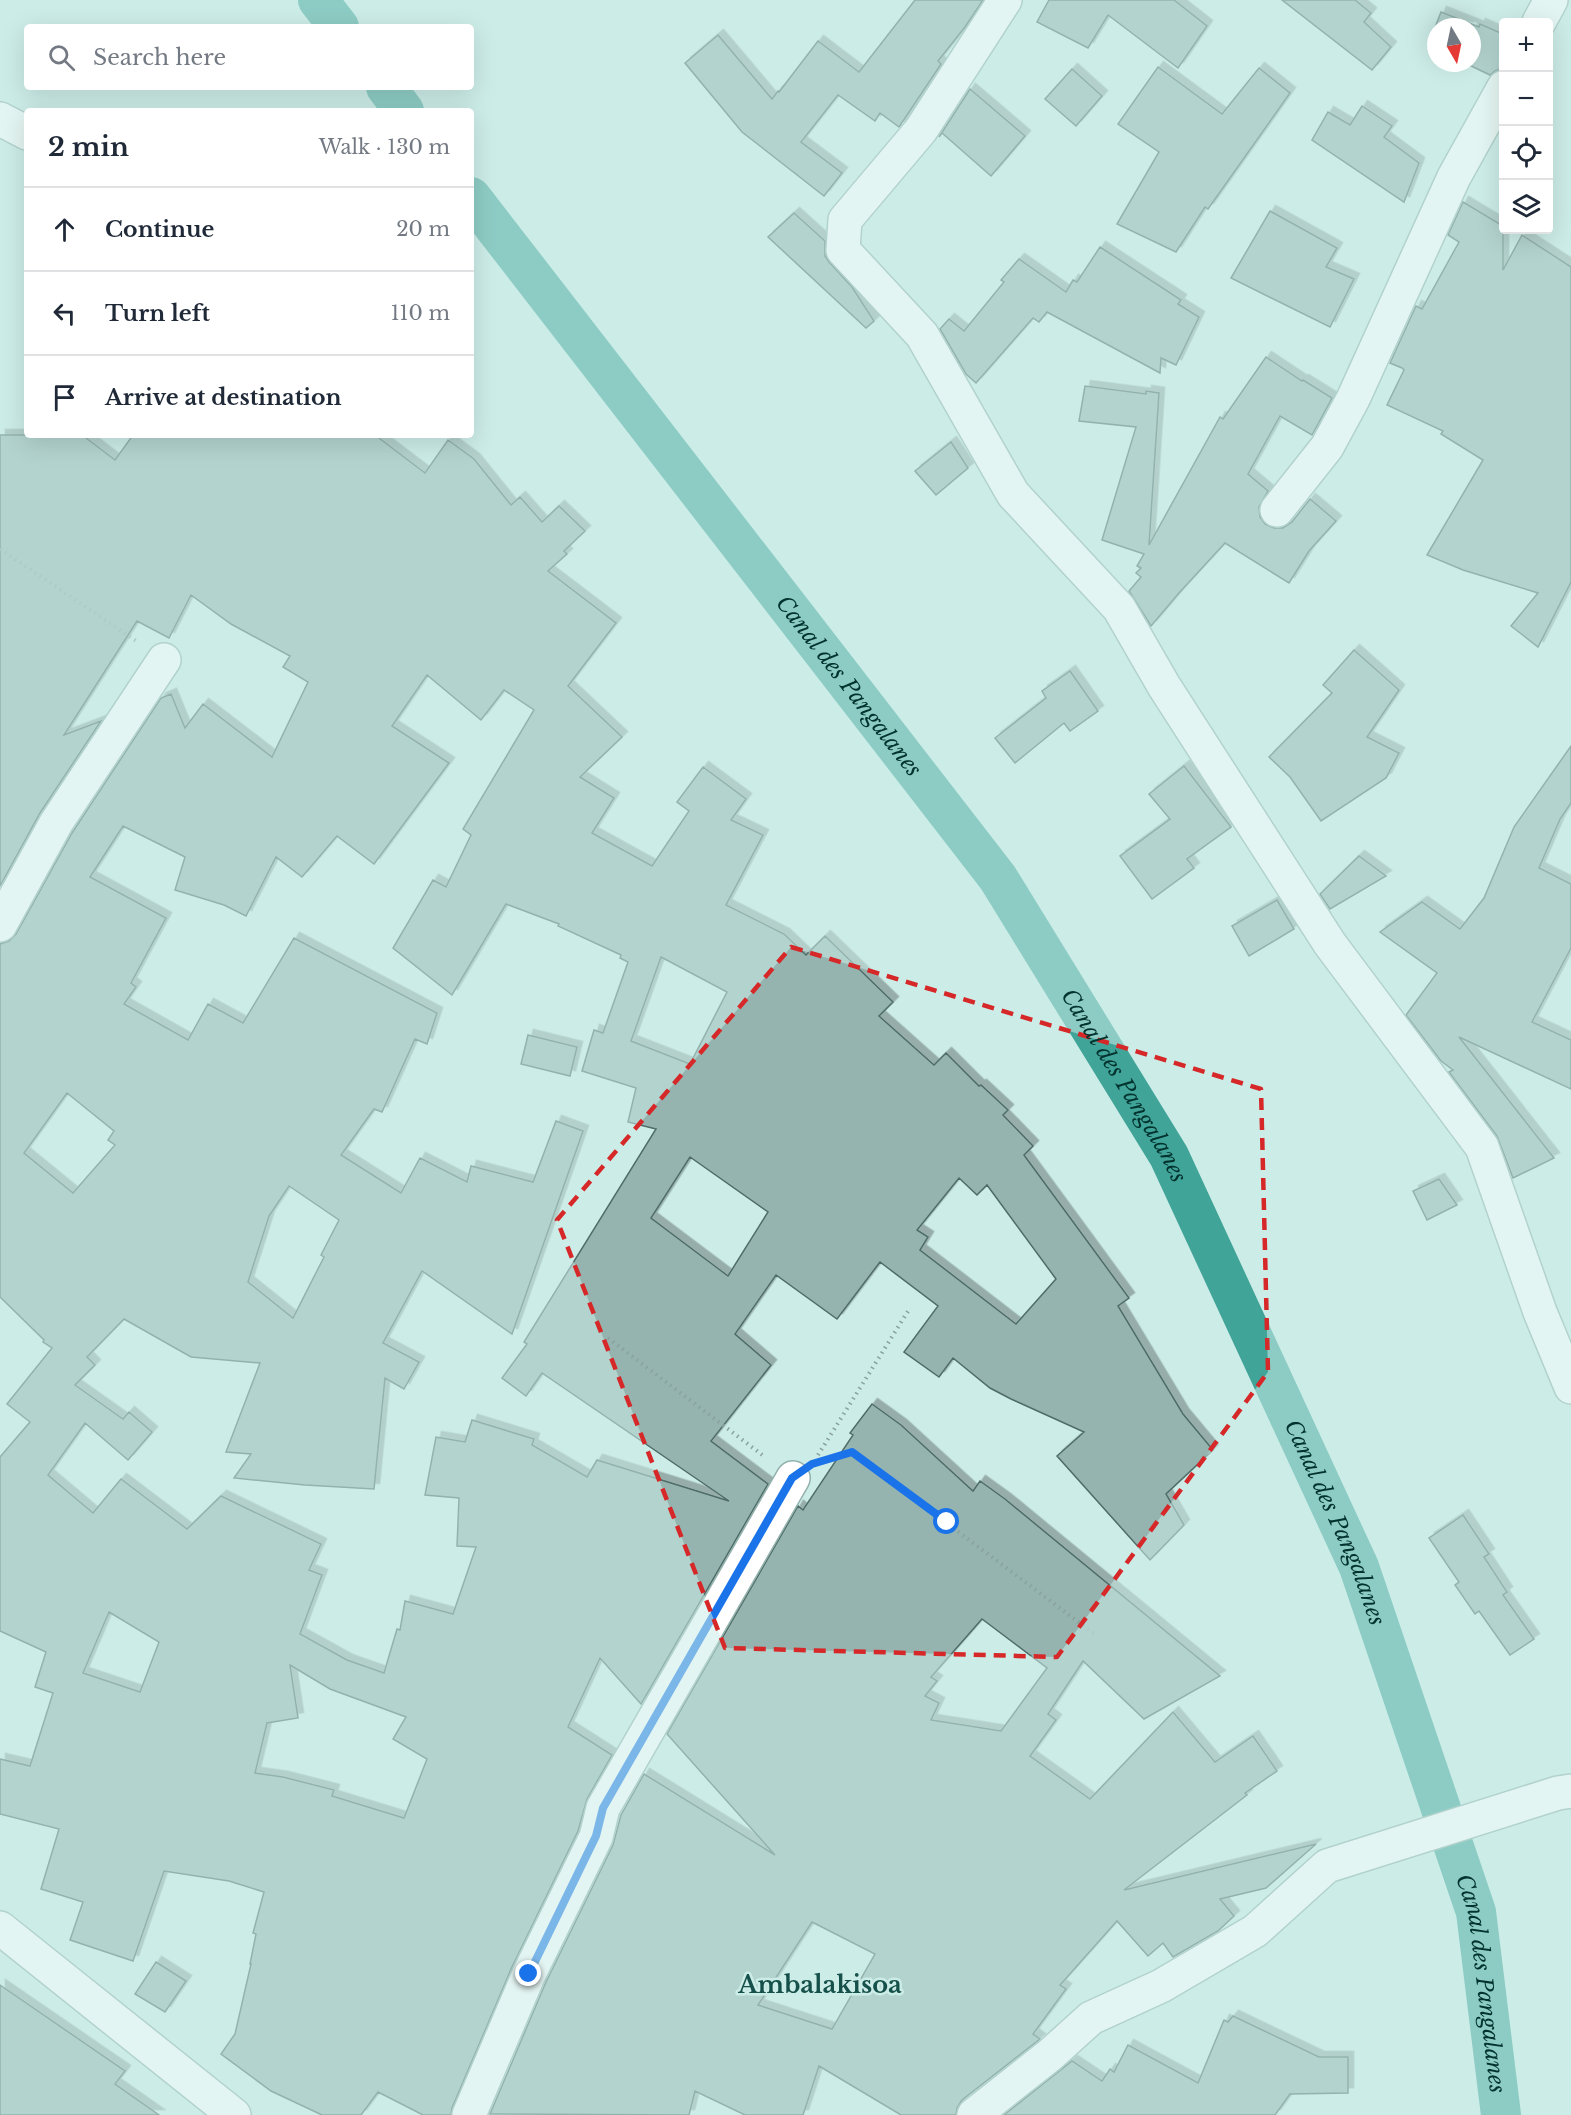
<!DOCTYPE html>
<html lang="en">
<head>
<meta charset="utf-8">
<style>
	body { margin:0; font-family:"Libre Baskerville",serif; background:#f2f2f3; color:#1f2937 }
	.controls { position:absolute; right:18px; top:18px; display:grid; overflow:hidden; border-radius:6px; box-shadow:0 6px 24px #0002 }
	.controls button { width:54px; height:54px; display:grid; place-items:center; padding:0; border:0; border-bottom:2px solid #e0e1e3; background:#fff; color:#1f2937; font:30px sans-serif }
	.compass { position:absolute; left:1427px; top:18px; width:54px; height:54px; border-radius:50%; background:#fff; box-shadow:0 6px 24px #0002; rotate:171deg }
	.stop { position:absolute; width:18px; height:18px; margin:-14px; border:4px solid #1a73e8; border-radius:50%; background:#fff }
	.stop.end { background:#1a73e8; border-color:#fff; box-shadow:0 2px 6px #0008 }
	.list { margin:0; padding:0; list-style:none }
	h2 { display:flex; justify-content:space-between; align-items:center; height:78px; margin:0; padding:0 24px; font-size:26px }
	h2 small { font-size:20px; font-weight:400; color:#747a83 }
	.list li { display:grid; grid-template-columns:39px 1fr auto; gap:18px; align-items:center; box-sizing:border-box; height:84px; padding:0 24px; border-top:2px solid #e0e1e3 }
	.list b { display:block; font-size:22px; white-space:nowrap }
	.list em { font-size:20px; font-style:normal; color:#747a83 }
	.icon { flex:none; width:33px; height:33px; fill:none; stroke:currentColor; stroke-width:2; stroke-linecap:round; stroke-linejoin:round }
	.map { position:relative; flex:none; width:1571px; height:2115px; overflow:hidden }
	.search { position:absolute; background:#fff; box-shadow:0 6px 24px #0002; left:24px; top:24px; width:450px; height:66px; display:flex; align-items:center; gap:15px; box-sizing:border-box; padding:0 21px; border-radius:6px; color:#747a83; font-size:22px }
	.panel { position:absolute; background:#fff; box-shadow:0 6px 24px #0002; left:24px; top:108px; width:450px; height:330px; border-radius:6px }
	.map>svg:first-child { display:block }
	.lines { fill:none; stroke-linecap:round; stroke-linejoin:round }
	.canal { stroke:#41a499; stroke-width:40 }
	.building { fill:#96b4af; stroke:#4f6c68; stroke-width:1.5; fill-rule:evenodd; filter:url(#shadow) }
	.minor-casing { stroke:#93b2ad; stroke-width:36 }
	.path { stroke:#89a29e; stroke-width:4; stroke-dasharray:1.5 4.5; stroke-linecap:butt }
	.minor { stroke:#fff; stroke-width:33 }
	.route { stroke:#1a73e8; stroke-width:8 }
	.marked { fill:none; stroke:#d62828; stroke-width:4.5; stroke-dasharray:12 8; stroke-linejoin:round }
	.labels { text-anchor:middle; stroke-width:5; stroke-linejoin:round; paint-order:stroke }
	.water-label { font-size:22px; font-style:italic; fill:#02332e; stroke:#ccece7 }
	.quarter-label { font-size:24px; font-weight:bold; fill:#16504a; stroke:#ccece7 }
</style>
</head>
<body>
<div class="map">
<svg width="1571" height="2115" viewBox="0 0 1571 2115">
	<defs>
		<filter id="shadow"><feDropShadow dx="5.5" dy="-5.5" stdDeviation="0" flood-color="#0004"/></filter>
	</defs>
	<rect width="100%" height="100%" fill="#ccece7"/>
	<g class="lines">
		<g class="canal">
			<polyline points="318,0 339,27"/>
			<polyline points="386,87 404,111"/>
			<path id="s1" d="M 471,197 L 998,878 L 1169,1156 L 1359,1567 L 1476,1912 L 1501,2115"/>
		</g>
	</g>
	<g class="building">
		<polygon points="915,0 983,0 965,27 938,61 941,64 899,127 880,113 875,121 838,95 801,142 842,173 824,196 742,132 685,63 718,35 772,99 778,91 779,92 818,41 859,72"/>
		<polygon points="1049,0 1174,0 1207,26 1178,68 1108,15 1088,48 1037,22"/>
		<polygon points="1282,0 1355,0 1371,13 1364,22 1391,47 1372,70"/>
		<polygon points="1441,12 1479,27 1480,24 1503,34 1503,68 1495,71 1490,75 1465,63 1472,63 1472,27 1436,27 1436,50 1428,46"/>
		<polygon points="1158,67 1222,114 1259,68 1290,93 1208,209 1205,207 1176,252 1117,224 1159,152 1118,124"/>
		<polygon points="1072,69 1102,96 1076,126 1045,99"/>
		<polygon points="970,89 1025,136 991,176 942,133 939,137"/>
		<polygon points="1362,106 1392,126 1384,137 1419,163 1404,202 1312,140 1328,112 1350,125"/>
		<polygon points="1463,202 1503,226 1503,270 1522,235 1571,267 1571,582 1538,647 1511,626 1538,593 1463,570 1427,555 1483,460 1441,434 1443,431 1387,405 1404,370 1402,368 1390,363 1416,306 1422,309 1459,242 1448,235"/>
		<polygon points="1270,211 1337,248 1326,267 1354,279 1330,327 1231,278"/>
		<polygon points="794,213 825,241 825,256 829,262 852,287 874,321 866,328 768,237"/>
		<polygon points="1100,247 1181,300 1178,304 1199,317 1176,365 1161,358 1160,373 1047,312 1039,322 1033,318 976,383 966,374 940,329 949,319 964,331 1004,282 1001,280 1019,259 1066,292 1073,280 1077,282"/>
		<polygon points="1266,357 1302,381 1303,380 1332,398 1312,435 1280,416 1248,474 1268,491 1259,507 1260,517 1265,524 1274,528 1283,528 1292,522 1310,499 1336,521 1309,551 1289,583 1225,543 1179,593 1151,626 1129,591 1141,577 1136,573 1141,568 1137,566 1144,554 1102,540 1136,427 1079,421 1085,386 1146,394 1146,391 1159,393 1149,545 1220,417 1223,419"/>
		<path d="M 0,435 L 82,435 L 115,460 L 133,435 L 375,435 L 425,473 L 448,440 L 474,459 L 511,505 L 520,497 L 542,522 L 559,506 L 585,531 L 564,551 L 567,554 L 548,571 L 616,623 L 568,686 L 622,737 L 580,777 L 614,798 L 592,833 L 652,866 L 689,811 L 677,802 L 703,767 L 746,799 L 731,820 L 763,835 L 726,905 L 784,934 L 806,955 L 825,936 L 893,1002 L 879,1016 L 934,1065 L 946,1053 L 979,1086 L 981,1085 L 1008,1110 L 1003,1115 L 1033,1146 L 1024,1155 L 1129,1298 L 1118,1306 L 1183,1414 L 1213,1450 L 1166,1494 L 1184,1525 L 1150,1560 L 1057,1456 L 1084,1432 L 1011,1399 L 990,1388 L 953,1358 L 939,1377 L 904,1352 L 938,1306 L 880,1262 L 837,1319 L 776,1275 L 735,1334 L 771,1365 L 711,1441 L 768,1484 L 641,1704 L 600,1658 L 568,1727 L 612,1755 L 587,1799 L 578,1831 L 512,1967 L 452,2108 L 451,2115 L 423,2115 L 378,2092 L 361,2115 L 322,2115 L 271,2091 L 221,2054 L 235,2034 L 251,1964 L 250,1964 L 256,1934 L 253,1933 L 264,1892 L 229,1881 L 164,1871 L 133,1961 L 70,1940 L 83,1902 L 41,1889 L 59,1829 L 0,1814 L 0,1759 L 30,1766 L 53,1693 L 35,1687 L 46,1652 L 0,1631 L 0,1457 L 30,1422 L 7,1404 L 52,1348 L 43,1342 L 44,1340 L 0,1297 L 0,944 L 9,941 L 16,934 L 72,833 L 161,698 L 171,694 L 185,728 L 203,704 L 272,757 L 308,682 L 283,667 L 290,656 L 231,624 L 191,595 L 169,638 L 137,621 L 64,735 L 101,721 L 40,813 L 0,886 ZM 427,675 L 481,720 L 504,690 L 534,710 L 463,829 L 471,835 L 446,887 L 433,880 L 393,948 L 452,995 L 506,904 L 559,924 L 558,926 L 621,955 L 620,958 L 628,962 L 603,1033 L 594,1030 L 582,1071 L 636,1088 L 628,1122 L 656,1129 L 524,1342 L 527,1344 L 502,1378 L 526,1396 L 542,1373 L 729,1501 L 597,1460 L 587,1477 L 532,1445 L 534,1439 L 472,1420 L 465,1442 L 436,1437 L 425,1495 L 459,1498 L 457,1546 L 476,1547 L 453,1614 L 405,1601 L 400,1630 L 397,1629 L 384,1673 L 347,1660 L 300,1634 L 322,1575 L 309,1570 L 321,1544 L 221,1496 L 187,1529 L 121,1479 L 93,1513 L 48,1475 L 85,1423 L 128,1460 L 152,1432 L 129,1412 L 123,1419 L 75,1385 L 95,1365 L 87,1357 L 124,1319 L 191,1357 L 260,1363 L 226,1452 L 251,1454 L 234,1478 L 305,1485 L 374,1489 L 385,1378 L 404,1389 L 419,1362 L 383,1343 L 422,1271 L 512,1334 L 583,1131 L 556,1121 L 533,1182 L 471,1166 L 467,1182 L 420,1158 L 401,1193 L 341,1155 L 374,1109 L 382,1112 L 415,1039 L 427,1044 L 437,1013 L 294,938 L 243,1023 L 208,1004 L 188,1040 L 124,1004 L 136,987 L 131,983 L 166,918 L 90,877 L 123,826 L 185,857 L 175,890 L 224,905 L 246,916 L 276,857 L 302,877 L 337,836 L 374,864 L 449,763 L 392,726 ZM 661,957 L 727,992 L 690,1064 L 631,1041 ZM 67,1093 L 114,1131 L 108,1140 L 115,1145 L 73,1193 L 24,1153 ZM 690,1157 L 768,1212 L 728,1276 L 651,1218 ZM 959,1178 L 977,1195 L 987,1185 L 1056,1279 L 1016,1324 L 920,1250 L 928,1237 L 917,1230 ZM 289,1186 L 339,1220 L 321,1255 L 324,1257 L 293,1318 L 248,1282 L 269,1216 ZM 109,1612 L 159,1642 L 140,1692 L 83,1673 ZM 290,1665 L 330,1689 L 406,1717 L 393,1739 L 427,1759 L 404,1818 L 332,1796 L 334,1790 L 283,1777 L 255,1773 L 267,1723 L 298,1718 Z"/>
		<polygon points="951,442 968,468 936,495 915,471"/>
		<polygon points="1354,650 1399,690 1367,737 1399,753 1386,778 1321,821 1290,777 1269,757 1332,693 1323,685"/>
		<polygon points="1070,671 1098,711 1070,731 1064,723 1015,763 995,738 1046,698 1042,691"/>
		<polygon points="1571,746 1571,803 1560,819 1539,868 1571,884 1571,948 1532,1022 1571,1040 1571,1089 1459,1037 1554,1158 1513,1178 1497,1136 1449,1072 1453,1070 1441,1061 1406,1015 1437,973 1380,932 1422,902 1460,929 1484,898 1514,827"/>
		<polygon points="1184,766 1231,827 1187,859 1194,868 1152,899 1120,856 1170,819 1149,794"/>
		<polygon points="1359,856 1386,876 1330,909 1320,894"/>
		<polygon points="1277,900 1294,929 1249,956 1232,926"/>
		<polygon points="528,1035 577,1047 570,1076 521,1064"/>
		<polygon points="1439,1179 1457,1205 1427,1220 1413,1191"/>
		<path d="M 872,1404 L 901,1425 L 973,1491 L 980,1481 L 1005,1499 L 1220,1676 L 1144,1719 L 1083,1661 L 1048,1714 L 1056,1720 L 1030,1756 L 1090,1799 L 1173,1712 L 1215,1762 L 1253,1736 L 1277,1771 L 1245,1793 L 1247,1795 L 1124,1890 L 1316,1844 L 1266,1888 L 1220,1899 L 1234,1916 L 1218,1931 L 1173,1957 L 1163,1943 L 1148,1956 L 1117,1921 L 1060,1985 L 1066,1989 L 1033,2034 L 1040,2039 L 962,2100 L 957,2108 L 956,2115 L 901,2115 L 819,2066 L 803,2115 L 745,2115 L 695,2091 L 689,2115 L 490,2114 L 546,1982 L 613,1845 L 621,1815 L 644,1774 L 775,1855 L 667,1734 L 798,1506 L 803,1510 L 853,1435 L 850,1433 ZM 982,1619 L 1047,1668 L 1001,1731 L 931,1720 L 939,1703 L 925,1696 L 937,1681 L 931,1677 ZM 812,1922 L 875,1954 L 832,2029 L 758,2005 Z"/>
		<polygon points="1463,1515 1489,1554 1484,1557 1507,1592 1503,1595 1534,1639 1510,1655 1479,1611 1475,1614 1455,1585 1459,1582 1429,1538"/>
		<polygon points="156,1962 186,1981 165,2012 135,1994"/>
		<polygon points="0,1985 125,2071 115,2084 159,2115 0,2115"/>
		<polygon points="1233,2016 1319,2057 1348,2057 1348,2093 1290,2094 1275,2115 1004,2115 1072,2061 1102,2081 1110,2069 1114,2072 1128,2045 1198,2083 1224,2020 1228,2022"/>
	</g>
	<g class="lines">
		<defs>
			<g id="minor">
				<polyline points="1005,0 921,130 845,220 843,250 922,335 1013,494 1119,608 1164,686 1330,944 1482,1147 1540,1312 1571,1387"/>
				<polyline points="1539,22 1551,0"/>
				<polyline points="0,119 27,133"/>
				<polyline points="1277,510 1327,447 1353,399 1454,177 1504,87"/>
				<polyline points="0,925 56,823 164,660"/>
				<polyline points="0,1928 234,2115"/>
				<polyline points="469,2115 529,1974 596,1837 603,1808 793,1478"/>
				<polyline points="974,2115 1050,2055 1091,2018 1161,1986 1255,1931 1327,1866 1558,1793 1571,1791"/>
			</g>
		</defs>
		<use href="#minor" class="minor-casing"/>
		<g class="path">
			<polyline points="0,549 136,641"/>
			<polyline points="608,1338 765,1457"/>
			<polyline points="818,1455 910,1308"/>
			<polyline points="824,1461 852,1452 1097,1636"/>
		</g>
		<use href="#minor" class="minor"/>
	</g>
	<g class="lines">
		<polyline class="route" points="529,1974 596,1836 603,1808 792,1478 812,1464 852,1452 947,1522"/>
	</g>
	<path d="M0 0H1571V2115H0ZM 791,947 L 1261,1089 L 1268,1372 L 1057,1657 L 725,1648 L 557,1220 Z" fill="#ccece7" fill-opacity=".55" fill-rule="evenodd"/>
	<path class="marked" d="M 791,947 L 1261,1089 L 1268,1372 L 1057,1657 L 725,1648 L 557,1220 Z"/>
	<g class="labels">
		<g class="water-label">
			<text dy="8" stroke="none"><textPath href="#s1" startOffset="618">Canal des Pangalanes</textPath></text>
			<text dy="8" stroke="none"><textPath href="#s1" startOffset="1104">Canal des Pangalanes</textPath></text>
			<text dy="8" stroke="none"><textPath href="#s1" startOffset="1590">Canal des Pangalanes</textPath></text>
			<text dy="8" stroke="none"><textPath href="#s1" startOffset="2076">Canal des Pangalanes</textPath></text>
		</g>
		<g class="quarter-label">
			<text x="820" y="1993">Ambalakisoa</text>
		</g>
	</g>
</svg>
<div class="controls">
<button>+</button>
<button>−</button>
<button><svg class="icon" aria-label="locate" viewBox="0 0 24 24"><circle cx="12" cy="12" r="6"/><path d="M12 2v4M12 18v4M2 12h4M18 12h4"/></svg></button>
<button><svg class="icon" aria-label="layers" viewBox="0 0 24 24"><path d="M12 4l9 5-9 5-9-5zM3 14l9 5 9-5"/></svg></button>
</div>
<svg class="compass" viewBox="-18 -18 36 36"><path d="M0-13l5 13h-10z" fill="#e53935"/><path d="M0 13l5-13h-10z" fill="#747a83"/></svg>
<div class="stop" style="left:947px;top:1522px"></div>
<div class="stop end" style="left:529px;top:1974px"></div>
<div class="search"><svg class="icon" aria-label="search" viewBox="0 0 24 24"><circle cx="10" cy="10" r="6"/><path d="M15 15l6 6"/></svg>Search here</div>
<section class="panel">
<h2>2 min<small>Walk · 130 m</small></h2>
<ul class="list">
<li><svg class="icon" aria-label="ahead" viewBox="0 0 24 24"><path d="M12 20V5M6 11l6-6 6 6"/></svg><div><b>Continue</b></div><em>20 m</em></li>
<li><svg class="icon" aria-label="left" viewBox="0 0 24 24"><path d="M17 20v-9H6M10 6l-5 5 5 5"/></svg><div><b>Turn left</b></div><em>110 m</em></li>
<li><svg class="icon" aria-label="arrive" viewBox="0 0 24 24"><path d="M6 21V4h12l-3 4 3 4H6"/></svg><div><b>Arrive at destination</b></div></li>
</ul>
</section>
</div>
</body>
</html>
